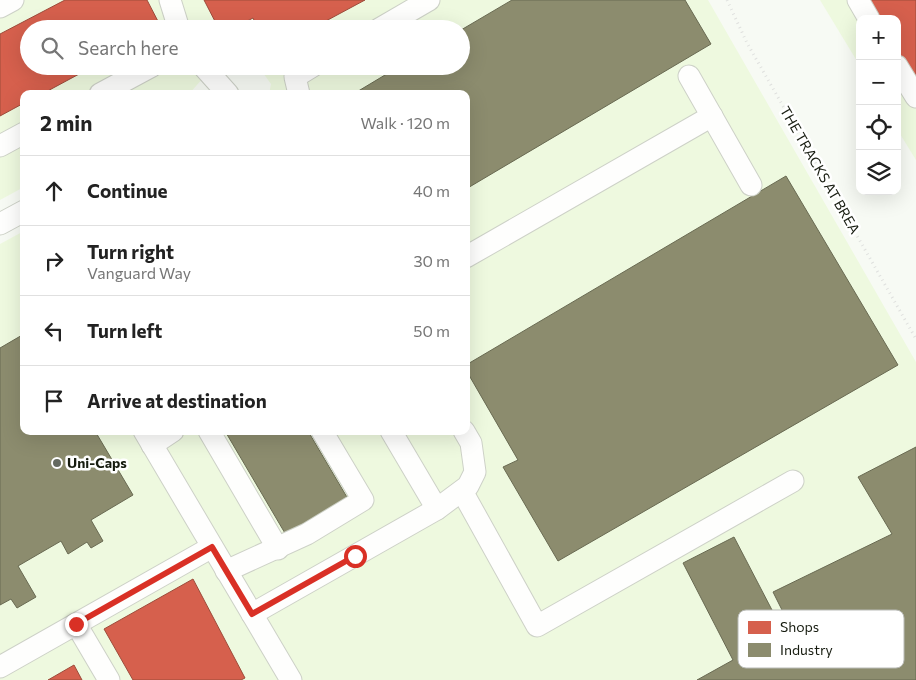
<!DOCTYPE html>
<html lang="en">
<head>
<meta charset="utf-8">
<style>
	body { margin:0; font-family:Commissioner,sans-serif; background:#f6f6f6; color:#222 }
	.controls { position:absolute; right:15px; top:15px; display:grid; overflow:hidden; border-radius:10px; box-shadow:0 5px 20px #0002 }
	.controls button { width:45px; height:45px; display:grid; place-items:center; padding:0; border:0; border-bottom:1px solid #e0e0e0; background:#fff; color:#222; font:25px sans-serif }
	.stop { position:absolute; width:15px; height:15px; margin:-11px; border:4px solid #d93025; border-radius:50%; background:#fff }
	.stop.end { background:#d93025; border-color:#fff; box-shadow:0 1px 5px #0008 }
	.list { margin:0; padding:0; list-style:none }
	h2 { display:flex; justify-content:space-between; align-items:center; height:65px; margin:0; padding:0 20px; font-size:21px }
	h2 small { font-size:16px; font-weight:400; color:#767676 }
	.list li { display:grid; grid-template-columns:32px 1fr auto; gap:15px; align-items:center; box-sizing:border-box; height:70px; padding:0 20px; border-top:1px solid #e0e0e0 }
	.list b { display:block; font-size:19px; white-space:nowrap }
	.list p { margin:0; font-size:16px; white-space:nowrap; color:#767676 }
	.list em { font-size:16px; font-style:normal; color:#767676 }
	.icon { flex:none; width:28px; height:28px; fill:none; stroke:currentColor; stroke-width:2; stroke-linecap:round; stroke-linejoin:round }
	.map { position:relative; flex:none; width:916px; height:680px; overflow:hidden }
	.search { position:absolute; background:#fff; box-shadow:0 5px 20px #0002; left:20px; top:20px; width:450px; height:55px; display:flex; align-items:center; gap:12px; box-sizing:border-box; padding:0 18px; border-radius:28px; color:#767676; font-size:19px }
	.panel { position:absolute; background:#fff; box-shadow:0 5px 20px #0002; left:20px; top:90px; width:450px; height:345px; border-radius:10px }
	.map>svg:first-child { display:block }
	.built { fill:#eef9df }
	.shops { fill:#d6604d; stroke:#9d4c3b }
	.industry { fill:#8c8c6e; stroke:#696a52 }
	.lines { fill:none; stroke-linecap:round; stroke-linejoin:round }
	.minor-casing { stroke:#cdd1c7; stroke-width:23 }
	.path { stroke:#dfe0de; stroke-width:3; stroke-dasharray:1 4; stroke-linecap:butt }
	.minor { stroke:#fefefd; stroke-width:21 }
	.route { stroke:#d93025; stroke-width:6 }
	.poi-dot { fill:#656a60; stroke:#fff; stroke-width:2 }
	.labels { text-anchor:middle; stroke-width:5; stroke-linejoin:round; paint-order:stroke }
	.street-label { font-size:14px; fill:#171c10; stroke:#fff }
	.poi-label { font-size:14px; font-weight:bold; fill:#171c10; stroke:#fff; text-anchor:start }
	.key { fill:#fff; stroke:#b9bbb7; stroke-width:1 }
	.key-label { font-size:14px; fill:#171c10 }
</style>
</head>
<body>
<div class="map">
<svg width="916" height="680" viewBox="0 0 916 680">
	<rect width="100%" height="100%" fill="#f7faf4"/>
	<g class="built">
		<polygon points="0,0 708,0 916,362 916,680 0,680 0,244 24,231 24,431 466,431 466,94 269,94 271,84 258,66 461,66 461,29 29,29 29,66 218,66 211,69 189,94 24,94 24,187 0,200"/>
		<polygon points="820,0 916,0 916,160 897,129 897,19 860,19 860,66"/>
	</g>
	<g class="shops">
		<polygon points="65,0 147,0 162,29 29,29 29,66 94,66 42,94 24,94 24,103 0,116 0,34"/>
		<polygon points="204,0 365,0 311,29 258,29 253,18 232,29 219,29"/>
		<polygon points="869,0 916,0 916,81 897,49 897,19 880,19"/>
		<polygon points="193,579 245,678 241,680 133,680 104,629"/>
		<polygon points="74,665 82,680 48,680"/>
	</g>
	<g class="industry">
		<polygon points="512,0 685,0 711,44 466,189 466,94 355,93 400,66 461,66 461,30"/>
		<polygon points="786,176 898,365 558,561 503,467 518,460 466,370 466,365"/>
		<polygon points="24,334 24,431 95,431 133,495 91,520 103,541 91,548 87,542 68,554 61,541 18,566 36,597 17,608 11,599 0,605 0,348"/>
		<polygon points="225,431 308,431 351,504 289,540"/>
		<polygon points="916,447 916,680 697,680 733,660 683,563 734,537 785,635 793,632 773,592 892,534 858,477"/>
	</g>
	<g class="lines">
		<defs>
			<g id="minor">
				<polyline points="170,0 179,29"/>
				<polyline points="858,0 869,19"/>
				<polyline points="0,7 13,0"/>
				<polyline points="379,29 429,0"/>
				<polyline points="203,66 228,94"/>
				<polyline points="897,66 916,97"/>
				<polyline points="689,76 751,185"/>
				<polyline points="100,94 152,66"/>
				<polyline points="299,94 295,77 313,66"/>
				<polyline points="0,146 24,133"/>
				<polyline points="0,224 24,211"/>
				<polyline points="466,257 712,116"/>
				<polyline points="144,431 291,680"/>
				<polyline points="209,431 278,549"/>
				<polyline points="391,431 437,509"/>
				<polyline points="152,445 173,431"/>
				<polyline points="462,491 537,626 793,481"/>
				<polyline points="226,571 307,534 363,500 322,431"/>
				<polyline points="252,614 437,509 468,486 475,472 471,443 464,431"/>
				<polyline points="76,624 109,680"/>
				<polyline points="0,667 212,547"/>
			</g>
		</defs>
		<use href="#minor" class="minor-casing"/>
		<polyline class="path" points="727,0 747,43 916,339"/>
		<use href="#minor" class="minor"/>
	</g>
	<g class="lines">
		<polyline class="route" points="76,624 212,547 252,614 355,556"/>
	</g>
	<circle class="poi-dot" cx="57" cy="463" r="5"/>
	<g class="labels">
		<g class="street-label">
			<text transform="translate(820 170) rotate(60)" y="5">THE TRACKS AT BREA</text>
		</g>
		<g class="poi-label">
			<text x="67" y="468">Uni-Caps</text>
		</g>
	</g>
	<rect x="738" y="610" width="166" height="58" rx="8" class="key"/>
	<rect x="748" y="621" width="23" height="13" fill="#d6604d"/>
	<rect x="748" y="643" width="23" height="14" fill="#8c8c6e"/>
	<g class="key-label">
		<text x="780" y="632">Shops</text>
		<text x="780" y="655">Industry</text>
	</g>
</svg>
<div class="controls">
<button>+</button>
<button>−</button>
<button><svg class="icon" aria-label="locate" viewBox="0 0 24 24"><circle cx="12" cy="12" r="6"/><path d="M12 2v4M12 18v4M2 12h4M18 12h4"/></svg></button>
<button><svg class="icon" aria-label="layers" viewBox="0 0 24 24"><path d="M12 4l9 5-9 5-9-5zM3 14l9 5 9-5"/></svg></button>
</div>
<div class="stop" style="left:355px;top:556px"></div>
<div class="stop end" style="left:76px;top:624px"></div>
<div class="search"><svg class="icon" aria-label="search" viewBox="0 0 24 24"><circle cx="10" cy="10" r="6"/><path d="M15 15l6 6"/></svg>Search here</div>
<section class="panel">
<h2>2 min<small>Walk · 120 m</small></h2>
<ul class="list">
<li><svg class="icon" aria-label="ahead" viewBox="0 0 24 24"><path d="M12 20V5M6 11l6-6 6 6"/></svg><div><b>Continue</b></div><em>40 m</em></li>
<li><svg class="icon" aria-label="right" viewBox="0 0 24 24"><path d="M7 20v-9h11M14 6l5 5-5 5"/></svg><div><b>Turn right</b><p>Vanguard Way</p></div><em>30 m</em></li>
<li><svg class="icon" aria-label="left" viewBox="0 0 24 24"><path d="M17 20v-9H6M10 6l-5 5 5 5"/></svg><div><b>Turn left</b></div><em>50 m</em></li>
<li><svg class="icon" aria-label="arrive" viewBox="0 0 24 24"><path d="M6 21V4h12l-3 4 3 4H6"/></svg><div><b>Arrive at destination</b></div></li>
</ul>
</section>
</div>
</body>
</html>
